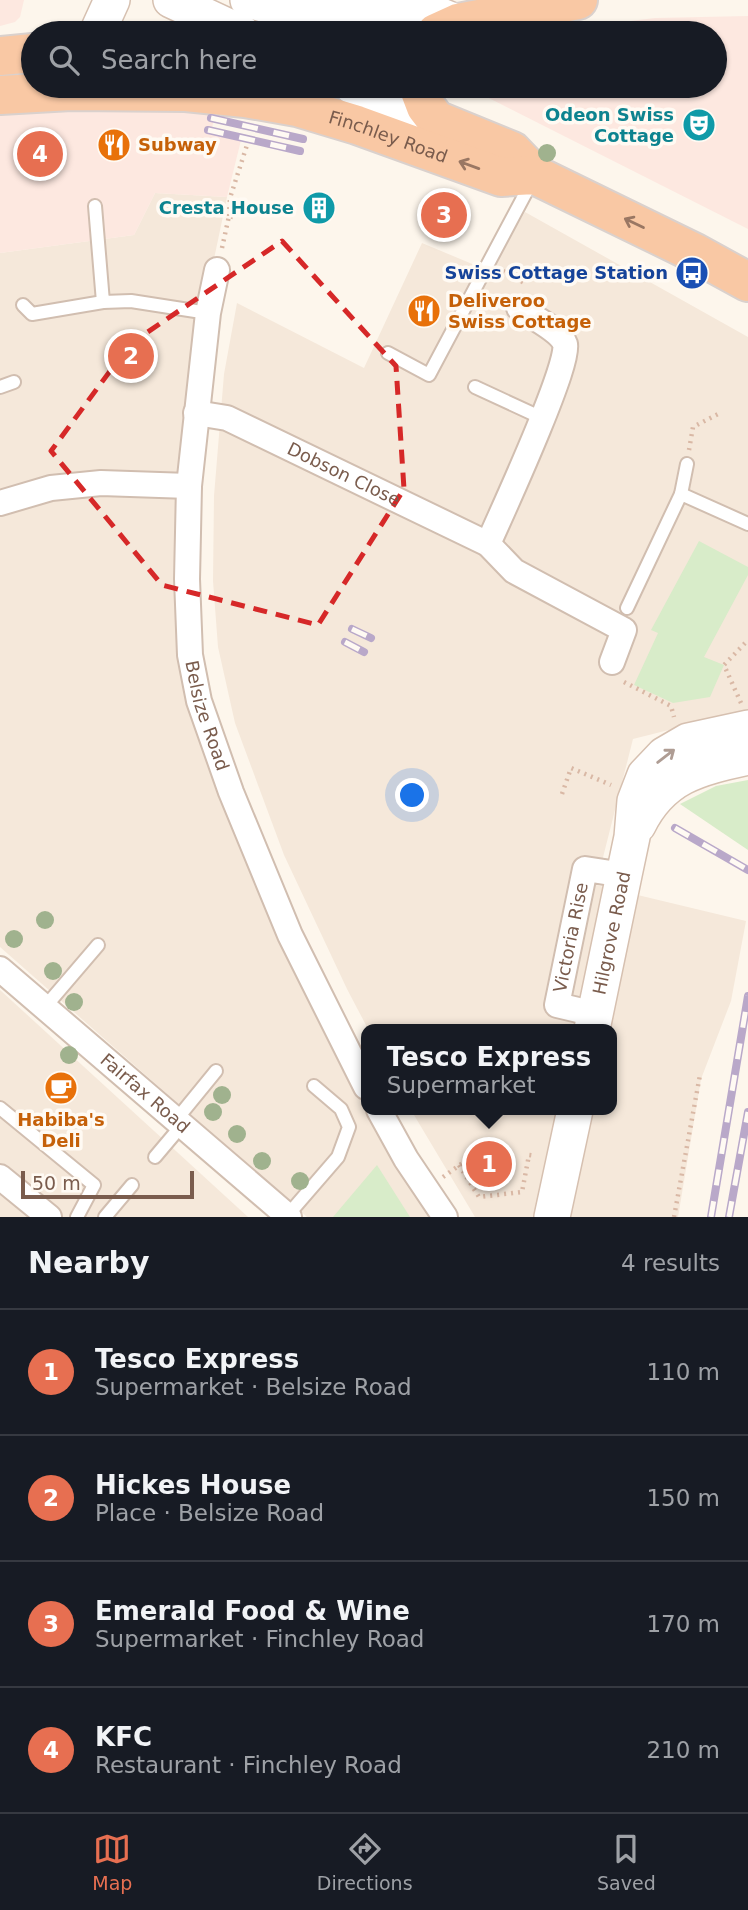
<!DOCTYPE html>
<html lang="en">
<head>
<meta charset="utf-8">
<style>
	body { margin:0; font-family:"DejaVu Sans",sans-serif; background:#242831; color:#f1f3f6 }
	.scale { position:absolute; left:21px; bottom:18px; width:173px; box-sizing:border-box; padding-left:7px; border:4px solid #7a5c4d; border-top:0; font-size:19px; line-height:24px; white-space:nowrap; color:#7a5c4d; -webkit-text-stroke:5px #fffaf3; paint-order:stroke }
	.you { position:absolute; left:413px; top:796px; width:24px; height:24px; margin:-18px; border:5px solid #fff; border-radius:50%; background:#1a73e8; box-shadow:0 0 0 10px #1a73e833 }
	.badge { display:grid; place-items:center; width:46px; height:46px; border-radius:50%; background:#e76f51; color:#fff; font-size:23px; font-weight:700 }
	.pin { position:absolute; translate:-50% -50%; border:4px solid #fff; box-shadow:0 2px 7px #0006 }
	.popup { position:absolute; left:361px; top:1024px; width:256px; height:91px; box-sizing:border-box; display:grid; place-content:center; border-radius:14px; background:#171b24; filter:drop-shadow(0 2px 5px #0005); font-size:23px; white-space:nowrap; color:#9ea1a6 }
	.popup b { font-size:26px; color:#f1f3f6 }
	.popup::after { content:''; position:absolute; left:50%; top:100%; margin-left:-14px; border:14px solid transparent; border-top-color:#171b24 }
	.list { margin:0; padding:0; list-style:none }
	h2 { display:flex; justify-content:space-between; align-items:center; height:91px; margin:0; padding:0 28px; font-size:30px }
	h2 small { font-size:23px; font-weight:400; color:#9ea1a6 }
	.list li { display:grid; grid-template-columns:46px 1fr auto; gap:21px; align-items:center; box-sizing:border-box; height:126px; padding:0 28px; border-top:2px solid #363941 }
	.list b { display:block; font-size:26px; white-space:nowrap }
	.list p { margin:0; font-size:23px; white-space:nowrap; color:#9ea1a6 }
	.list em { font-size:23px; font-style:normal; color:#9ea1a6 }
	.icon { flex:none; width:38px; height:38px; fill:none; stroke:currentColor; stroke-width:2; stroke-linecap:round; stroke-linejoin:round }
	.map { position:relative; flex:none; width:748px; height:1217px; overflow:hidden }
	.search { position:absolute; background:#171b24; box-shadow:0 2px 5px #0004; left:21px; right:21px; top:21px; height:77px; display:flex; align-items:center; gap:18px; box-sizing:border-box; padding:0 24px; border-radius:38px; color:#9ea1a6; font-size:26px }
	.sheet { height:595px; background:#171b24 }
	nav { display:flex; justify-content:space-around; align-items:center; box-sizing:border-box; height:98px; border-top:2px solid #363941; background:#171b24; font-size:19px; color:#9ea1a6 }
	nav a { display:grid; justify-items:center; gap:4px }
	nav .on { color:#e76f51 }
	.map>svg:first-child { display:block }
	.residential { fill:#f5e8da }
	.commercial { fill:#fde8e0 }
	.green { fill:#d8ecc9 }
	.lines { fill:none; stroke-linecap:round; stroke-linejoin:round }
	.service-casing { stroke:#d1beb0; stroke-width:16 }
	.minor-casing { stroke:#d1beb0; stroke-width:28 }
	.secondary-casing { stroke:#d6c0b0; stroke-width:38 }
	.trunk-casing { stroke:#dad1cd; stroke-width:42 }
	.path { stroke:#d9b8a5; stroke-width:4.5; stroke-dasharray:2 5; stroke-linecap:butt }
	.service { stroke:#fff; stroke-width:12 }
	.minor { stroke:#fff; stroke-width:24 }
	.secondary { stroke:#fff; stroke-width:35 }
	.trunk { stroke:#f9c8a4; stroke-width:38 }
	.rail-casing { stroke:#b9a8c9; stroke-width:8 }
	.rail { stroke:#fffaf3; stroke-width:5; stroke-dasharray:16; stroke-linecap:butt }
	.tree { fill:#a0b28e }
	.oneway { stroke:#9a7763 }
	.oneway2 { stroke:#af9d94 }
	.marked { fill:none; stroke:#d62828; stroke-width:5; stroke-dasharray:14 9; stroke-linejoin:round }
	.labels { text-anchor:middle; stroke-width:7; stroke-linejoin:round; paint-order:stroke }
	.culture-label { font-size:18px; font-weight:bold; fill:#0d838f; stroke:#fffaf3; text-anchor:end }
	.street-label { font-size:18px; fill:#7a5c4d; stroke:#fffaf3 }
	.food-label { font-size:18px; font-weight:bold; fill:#c56008; stroke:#fffaf3; text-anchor:start }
	.transit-label { font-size:18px; font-weight:bold; fill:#164399; stroke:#fffaf3; text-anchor:end }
</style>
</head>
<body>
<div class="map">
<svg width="748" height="1217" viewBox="0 0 748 1217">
	<rect width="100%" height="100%" fill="#fdf6ec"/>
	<g class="residential">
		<polygon points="155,193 227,197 201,321 180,442 173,580 178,640 188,699 239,843 304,992 372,1121 430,1217 307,1217 0,947 0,253 134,235"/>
		<polygon points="525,212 748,337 748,710 633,739 596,885 746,921 731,1001 701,1079 678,1217 475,1217 411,1110 612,1110 612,1029 368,1029 347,989 284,855 235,723 218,647 213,581 214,496 224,374 237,303 364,368 422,243 489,271"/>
		<polygon points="0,990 248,1217 0,1217"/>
	</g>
	<g class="commercial">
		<polygon points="0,0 24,0 20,17 15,22 0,26"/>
		<polygon points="748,16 748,229 469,88 469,86 715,86 715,33 533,33 655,18"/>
		<polygon points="64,109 198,111 215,115 212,128 242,136 227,197 155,193 134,235 0,253 0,114"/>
	</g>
	<g class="green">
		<polygon points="699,541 748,567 748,575 704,657 724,665 710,697 673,703 634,685 658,633 651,630"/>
		<polygon points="748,780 748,850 680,804 716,786"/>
		<polygon points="377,1165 410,1217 333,1217"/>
	</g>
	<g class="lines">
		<defs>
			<g id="service">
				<polyline points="95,206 103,302 131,301 208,313"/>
				<polyline points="23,305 32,314 103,302"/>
				<polyline points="388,353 429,375 532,181"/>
				<polyline points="0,387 14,382"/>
				<polyline points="475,387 542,418"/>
				<polyline points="681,494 748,524"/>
				<polyline points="627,608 681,494 687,464"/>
				<polyline points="45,1007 98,945"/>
				<polyline points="0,1108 94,1185 77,1217"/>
				<polyline points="176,1120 216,1071"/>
				<polyline points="155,1157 182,1125"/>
				<polyline points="287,1216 338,1157 349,1127 341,1109 314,1086"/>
				<polyline points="105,1217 132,1185"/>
			</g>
			<g id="minor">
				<path id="s1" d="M 217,270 L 208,313 L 189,486 L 187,579 L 190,655 L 199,701 L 231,792 L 290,935 L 366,1087"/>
				<path id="s2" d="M 196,413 L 227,418 L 488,544 L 514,571 L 624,630 L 612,662"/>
				<polyline points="0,503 51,488 101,483 189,486"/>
				<path d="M 488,544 C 500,517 571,363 565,344 C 561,331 531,316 519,308"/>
				<path id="s3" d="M 0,969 L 289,1217"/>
				<path id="s4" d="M 595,1014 L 557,1005 L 585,869 L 624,875"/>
				<polyline points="379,1110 406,1159 445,1217"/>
				<polyline points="0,1177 49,1217"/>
			</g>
			<g id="secondary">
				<polyline points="171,0 242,33"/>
				<polyline points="248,0 281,9 337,14 415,5 458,23"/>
				<polyline points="97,33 112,0"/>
				<polyline points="352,86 383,102 436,120"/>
				<path d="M 638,825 C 662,776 698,768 748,757"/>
				<path id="s5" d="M 592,1029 L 624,875 L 632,837 L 635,801 L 645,775 L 664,755 L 688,741 L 748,728"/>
				<polyline points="552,1217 575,1110"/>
			</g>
			<g id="trunk">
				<polyline points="436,33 458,23 578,0"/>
				<polyline points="0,56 33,53"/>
				<polyline points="418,86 426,107 436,120 512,151 535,175"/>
				<path id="s6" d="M 0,95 L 71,91 L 186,92 L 245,98 L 297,107 L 357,125 L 501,177 L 535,175 L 695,253 L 748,282"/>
			</g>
		</defs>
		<use href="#service" class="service-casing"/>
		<use href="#minor" class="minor-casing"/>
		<use href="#secondary" class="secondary-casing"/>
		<use href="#trunk" class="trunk-casing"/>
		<g class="path">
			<polyline points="229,216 230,198 247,145"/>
			<polyline points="222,248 229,216 233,217"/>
			<polyline points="503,271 526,284"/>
			<polyline points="689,450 693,427 718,414"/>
			<polyline points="624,682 671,706 674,717"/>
			<polyline points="741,703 724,665 748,640"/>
			<polyline points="562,794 571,768 611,785"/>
			<polyline points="459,1165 479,1197 522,1192 529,1155 536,1156"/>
			<polyline points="443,1177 468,1159"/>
			<polyline points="674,1217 700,1075"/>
		</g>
		<use href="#service" class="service"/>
		<use href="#minor" class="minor"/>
		<use href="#secondary" class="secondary"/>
		<use href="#trunk" class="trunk"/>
		<defs>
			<g id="rail">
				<polyline points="211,118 303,139"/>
				<polyline points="208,130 300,151"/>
				<polyline points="352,629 371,638"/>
				<polyline points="345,642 364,652"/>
				<polyline points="675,828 748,870"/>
				<polyline points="711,1217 748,996"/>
				<polyline points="729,1217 748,1112"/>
			</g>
		</defs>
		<use href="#rail" class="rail-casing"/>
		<use href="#rail" class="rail"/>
	</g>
	<g class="tree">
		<circle cx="547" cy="153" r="9"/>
		<circle cx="45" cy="920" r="9"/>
		<circle cx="14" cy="939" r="9"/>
		<circle cx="53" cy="971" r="9"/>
		<circle cx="74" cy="1002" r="9"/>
		<circle cx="69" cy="1055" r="9"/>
		<circle cx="222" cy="1095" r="9"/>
		<circle cx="213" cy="1112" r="9"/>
		<circle cx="237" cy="1134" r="9"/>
		<circle cx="262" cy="1161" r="9"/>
		<circle cx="300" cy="1181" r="9"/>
	</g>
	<defs><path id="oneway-shaft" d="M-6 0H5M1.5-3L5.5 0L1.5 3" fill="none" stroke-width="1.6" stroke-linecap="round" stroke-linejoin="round" transform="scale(1.75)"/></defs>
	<g class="oneway">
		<use href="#oneway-shaft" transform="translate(469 165) rotate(-160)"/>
		<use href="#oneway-shaft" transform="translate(634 223) rotate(-154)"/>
	</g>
	<use class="oneway2" href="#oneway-shaft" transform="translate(666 756) rotate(-38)"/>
	<path class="marked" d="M 282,241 L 396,366 L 404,489 L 318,625 L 162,585 L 51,451 L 130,344 Z"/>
	<defs>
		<symbol id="theatre-disc" viewBox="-11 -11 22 22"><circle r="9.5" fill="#0f9aa8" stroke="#fffaf3"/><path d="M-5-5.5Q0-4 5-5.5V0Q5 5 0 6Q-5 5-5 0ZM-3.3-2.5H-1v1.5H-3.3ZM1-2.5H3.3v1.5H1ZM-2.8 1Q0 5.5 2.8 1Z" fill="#fff"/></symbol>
		<symbol id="restaurant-disc" viewBox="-11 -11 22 22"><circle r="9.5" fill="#e8710a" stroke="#fffaf3"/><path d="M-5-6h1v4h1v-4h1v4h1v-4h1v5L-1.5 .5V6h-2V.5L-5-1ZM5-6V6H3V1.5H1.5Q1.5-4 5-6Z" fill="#fff"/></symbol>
		<symbol id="building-disc" viewBox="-11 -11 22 22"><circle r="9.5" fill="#0f9aa8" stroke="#fffaf3"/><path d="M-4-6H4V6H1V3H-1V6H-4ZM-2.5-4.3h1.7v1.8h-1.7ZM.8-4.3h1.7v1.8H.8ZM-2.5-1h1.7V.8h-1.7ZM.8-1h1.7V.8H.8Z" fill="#fff"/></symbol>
		<symbol id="bus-disc" viewBox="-11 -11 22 22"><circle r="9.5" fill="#1a4fb4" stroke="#fffaf3"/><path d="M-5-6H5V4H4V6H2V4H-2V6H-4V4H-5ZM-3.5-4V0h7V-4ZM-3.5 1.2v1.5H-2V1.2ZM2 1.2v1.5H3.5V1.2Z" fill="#fff"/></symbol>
		<symbol id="cafe-disc" viewBox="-11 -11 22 22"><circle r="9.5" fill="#e8710a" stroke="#fffaf3"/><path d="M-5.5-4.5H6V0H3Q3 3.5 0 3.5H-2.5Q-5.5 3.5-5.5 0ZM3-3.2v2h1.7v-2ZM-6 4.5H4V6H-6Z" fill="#fff"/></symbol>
	</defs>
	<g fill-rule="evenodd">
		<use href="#theatre-disc" x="680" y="106" width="38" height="38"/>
		<use href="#restaurant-disc" x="95" y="126" width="38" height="38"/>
		<use href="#building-disc" x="300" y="189" width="38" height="38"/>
		<use href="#bus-disc" x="673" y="254" width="38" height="38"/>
		<use href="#restaurant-disc" x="405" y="292" width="38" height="38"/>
		<use href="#cafe-disc" x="42" y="1069" width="38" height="38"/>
	</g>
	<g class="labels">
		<g class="culture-label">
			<text x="674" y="121">Odeon Swiss<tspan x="674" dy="21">Cottage</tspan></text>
			<text x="294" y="214">Cresta House</text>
		</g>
		<g class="street-label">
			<text dy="6" stroke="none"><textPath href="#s6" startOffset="394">Finchley Road</textPath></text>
			<text dy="6" stroke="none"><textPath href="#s2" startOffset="161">Dobson Close</textPath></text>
			<text dy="6" stroke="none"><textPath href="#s1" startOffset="450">Belsize Road</textPath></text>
			<text dy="6" stroke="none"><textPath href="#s5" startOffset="98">Hilgrove Road</textPath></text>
			<text dy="6" stroke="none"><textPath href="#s4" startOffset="108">Victoria Rise</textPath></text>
			<text dy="6" stroke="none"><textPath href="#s3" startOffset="191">Fairfax Road</textPath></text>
		</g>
		<g class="food-label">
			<text x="138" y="151">Subway</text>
			<text x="448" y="307">Deliveroo<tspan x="448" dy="21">Swiss Cottage</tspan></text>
			<text x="61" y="1126" text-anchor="middle">Habiba's<tspan x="61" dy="21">Deli</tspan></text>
		</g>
		<g class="transit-label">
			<text x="668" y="279">Swiss Cottage Station</text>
		</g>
	</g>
</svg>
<div class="scale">50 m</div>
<div class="you"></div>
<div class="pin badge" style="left:489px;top:1164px">1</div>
<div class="popup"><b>Tesco Express</b>Supermarket</div>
<div class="pin badge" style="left:131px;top:356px">2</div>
<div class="pin badge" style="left:444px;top:215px">3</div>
<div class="pin badge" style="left:40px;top:154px">4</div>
<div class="search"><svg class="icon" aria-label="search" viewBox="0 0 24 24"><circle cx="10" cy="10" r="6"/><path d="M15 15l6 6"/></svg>Search here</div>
</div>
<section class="sheet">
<h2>Nearby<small>4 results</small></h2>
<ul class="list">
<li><span class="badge">1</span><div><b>Tesco Express</b><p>Supermarket · Belsize Road</p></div><em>110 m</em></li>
<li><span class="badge">2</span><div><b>Hickes House</b><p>Place · Belsize Road</p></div><em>150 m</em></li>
<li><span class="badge">3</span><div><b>Emerald Food &amp; Wine</b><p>Supermarket · Finchley Road</p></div><em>170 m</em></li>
<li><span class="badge">4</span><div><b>KFC</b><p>Restaurant · Finchley Road</p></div><em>210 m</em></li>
</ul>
</section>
<nav>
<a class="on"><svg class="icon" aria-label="map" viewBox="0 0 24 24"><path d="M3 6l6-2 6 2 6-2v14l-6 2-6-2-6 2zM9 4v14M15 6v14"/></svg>Map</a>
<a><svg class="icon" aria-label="directions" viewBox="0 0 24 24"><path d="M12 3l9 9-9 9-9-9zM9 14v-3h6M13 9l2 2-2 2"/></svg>Directions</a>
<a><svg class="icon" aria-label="saved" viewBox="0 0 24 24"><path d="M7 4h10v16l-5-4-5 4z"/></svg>Saved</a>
</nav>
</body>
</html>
